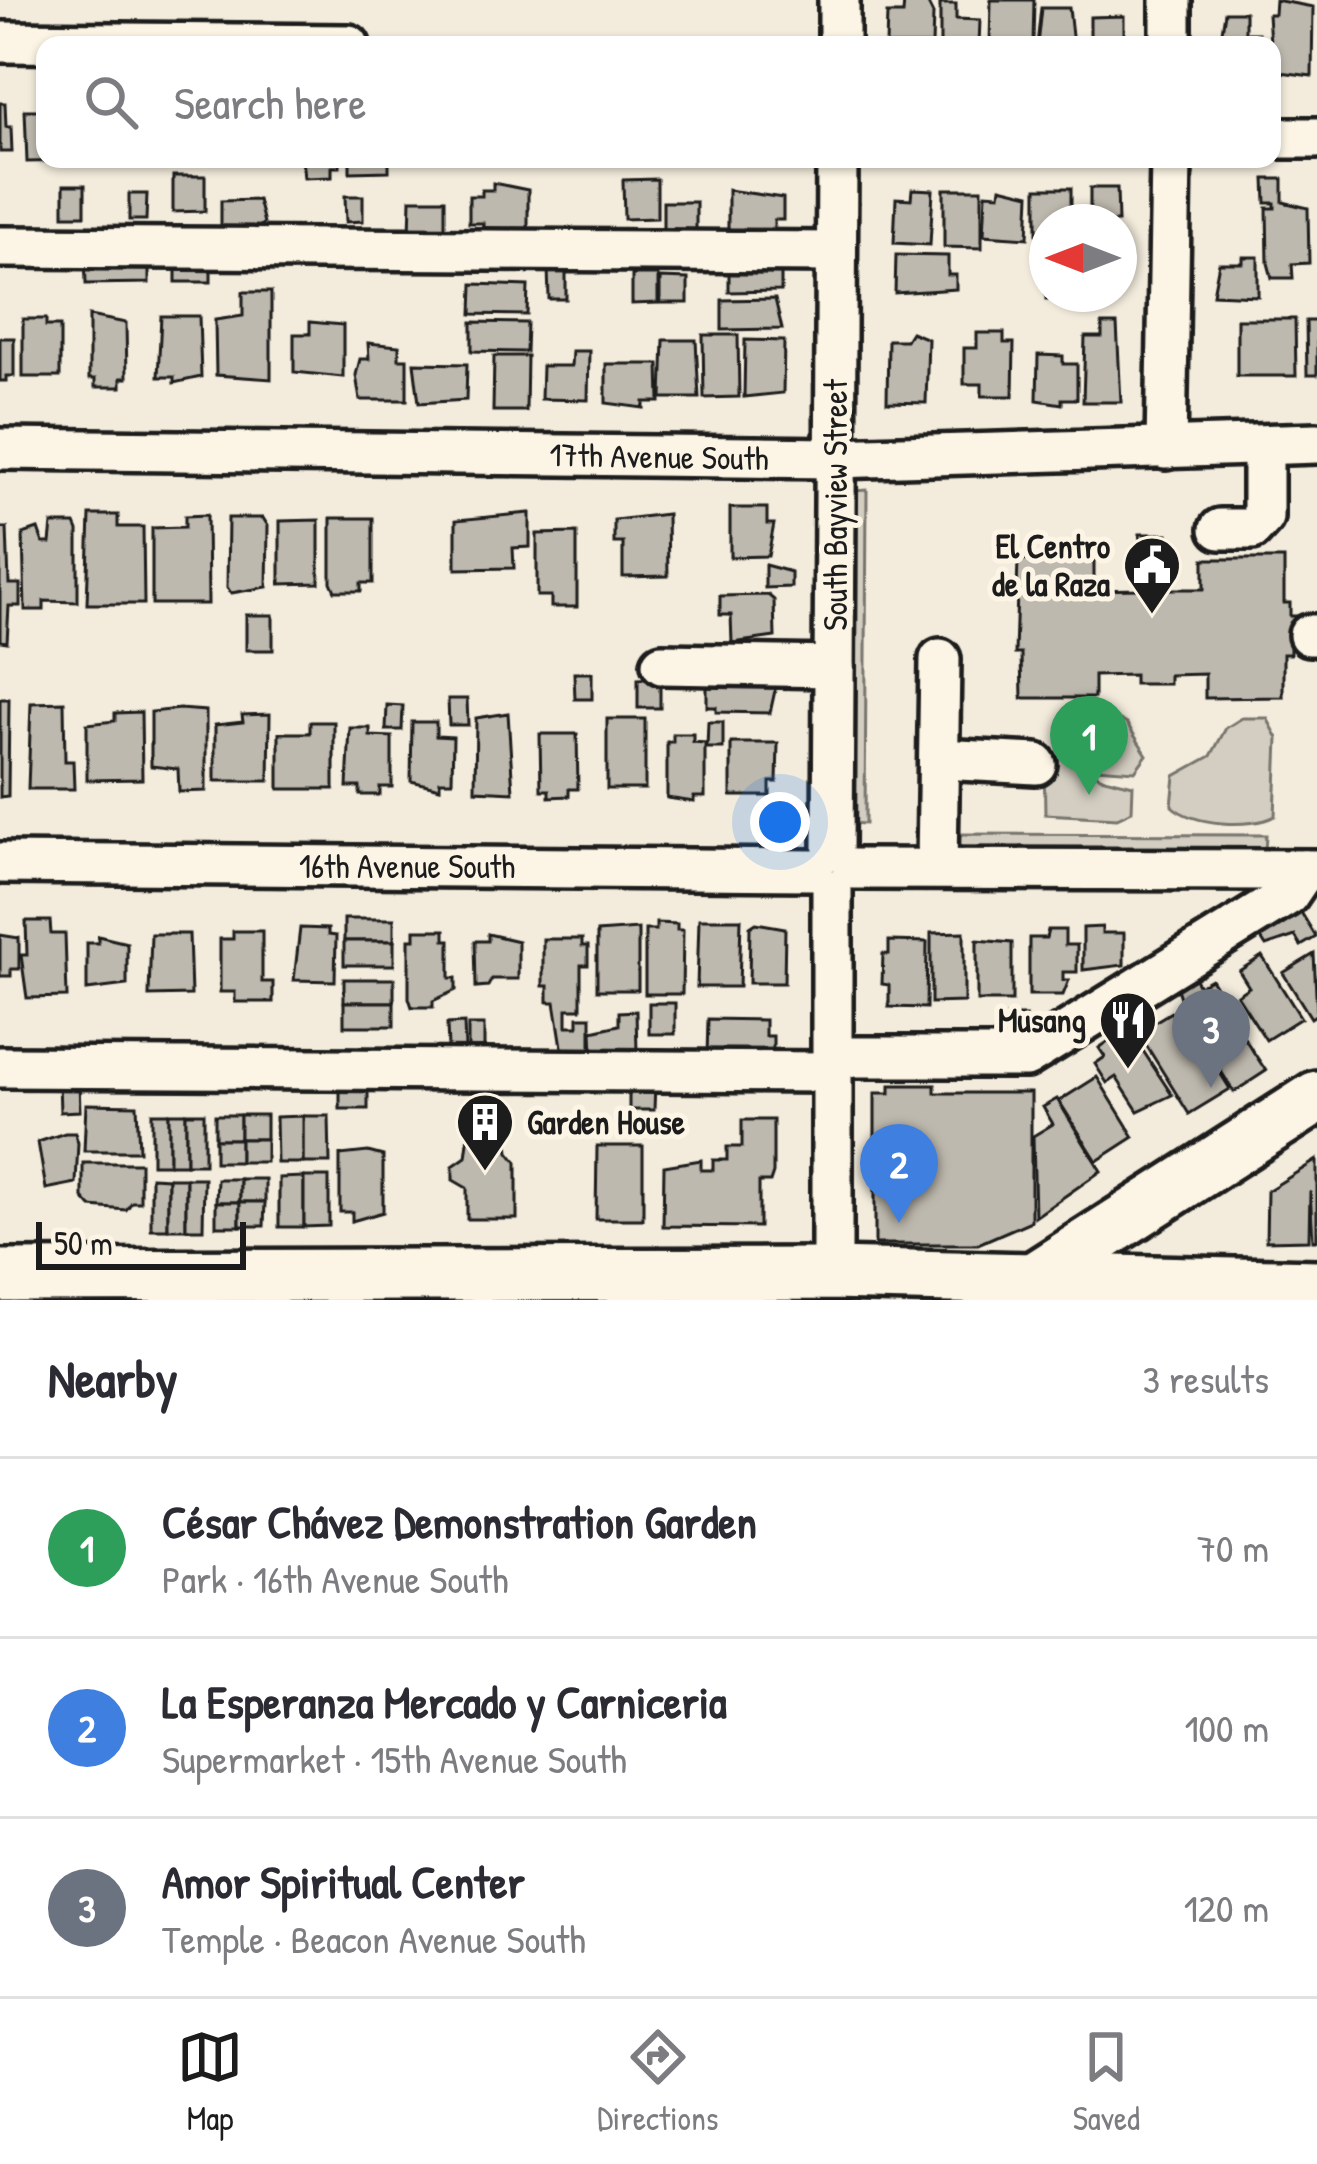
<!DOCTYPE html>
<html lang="en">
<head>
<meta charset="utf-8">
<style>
	body { margin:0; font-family:"Patrick Hand",sans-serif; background:#f2f2f3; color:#2b2b33 }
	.compass { position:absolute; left:1029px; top:204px; width:108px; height:108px; border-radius:50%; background:#fff; box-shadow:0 3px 9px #0004; rotate:270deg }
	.scale { position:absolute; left:36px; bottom:30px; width:210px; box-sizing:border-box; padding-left:12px; border:6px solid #1c1c1c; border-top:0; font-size:33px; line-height:42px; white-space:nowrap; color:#1c1c1c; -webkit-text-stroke:9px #fcf5e5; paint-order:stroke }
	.you { position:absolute; left:780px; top:822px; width:42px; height:42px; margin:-30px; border:9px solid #fff; border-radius:50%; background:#1a73e8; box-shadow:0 0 0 18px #1a73e833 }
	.badge { display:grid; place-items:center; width:78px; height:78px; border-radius:50%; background:#1c1c1c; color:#fff; font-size:39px; font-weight:700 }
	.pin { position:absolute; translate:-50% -99px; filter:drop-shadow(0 3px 6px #0008) }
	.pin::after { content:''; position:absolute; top:63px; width:42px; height:36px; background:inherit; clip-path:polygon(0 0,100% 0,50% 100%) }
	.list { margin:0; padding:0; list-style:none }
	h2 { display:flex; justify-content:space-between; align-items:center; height:156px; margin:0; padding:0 48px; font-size:51px }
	h2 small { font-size:39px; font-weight:400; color:#7c7c81 }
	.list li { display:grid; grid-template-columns:78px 1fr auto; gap:36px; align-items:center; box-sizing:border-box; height:180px; padding:0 48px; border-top:3px solid #e1e1e2 }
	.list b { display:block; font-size:45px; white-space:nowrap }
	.list p { margin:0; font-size:39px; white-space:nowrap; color:#7c7c81 }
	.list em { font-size:39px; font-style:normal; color:#7c7c81 }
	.icon { flex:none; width:66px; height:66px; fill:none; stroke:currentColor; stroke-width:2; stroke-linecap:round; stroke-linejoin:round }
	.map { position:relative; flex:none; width:1317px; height:1300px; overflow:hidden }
	.search { position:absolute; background:#fff; box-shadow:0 3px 9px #0004; left:36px; right:36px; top:36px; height:132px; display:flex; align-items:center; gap:30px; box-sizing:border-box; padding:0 42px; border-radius:24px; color:#7c7c81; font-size:45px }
	.sheet { height:696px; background:#fff }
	nav { display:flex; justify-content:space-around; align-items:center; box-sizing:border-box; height:168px; border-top:3px solid #e1e1e2; background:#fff; font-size:33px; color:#7c7c81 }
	nav a { display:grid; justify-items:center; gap:6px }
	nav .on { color:#1c1c1c }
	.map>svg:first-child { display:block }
	.green { fill:#d3cec1; stroke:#78756e; stroke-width:3 }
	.building { fill:#beb9ae; stroke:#1c1c1c; stroke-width:3 }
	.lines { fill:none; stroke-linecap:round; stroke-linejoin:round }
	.minor-casing { stroke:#1c1c1c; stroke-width:48 }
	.major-casing { stroke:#1c1c1c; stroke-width:60 }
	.minor { stroke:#fcf5e5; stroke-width:39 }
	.major { stroke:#fcf5e5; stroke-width:51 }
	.labels { text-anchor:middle; stroke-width:10; stroke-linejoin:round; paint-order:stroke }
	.street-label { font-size:33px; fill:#1c1c1c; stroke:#fcf5e5 }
	.poi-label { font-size:33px; font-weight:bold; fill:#1c1c1c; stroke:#fcf5e5; text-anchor:end }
</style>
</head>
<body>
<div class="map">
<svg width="1317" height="1300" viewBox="0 0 1317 1300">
	<rect width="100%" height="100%" fill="#f3ecdd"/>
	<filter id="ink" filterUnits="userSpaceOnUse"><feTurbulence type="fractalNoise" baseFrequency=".00833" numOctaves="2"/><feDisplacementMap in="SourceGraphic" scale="24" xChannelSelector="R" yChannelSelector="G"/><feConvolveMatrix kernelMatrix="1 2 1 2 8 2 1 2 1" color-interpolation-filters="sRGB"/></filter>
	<g filter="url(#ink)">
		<g class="green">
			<polygon points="867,490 865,824 848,823 853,491"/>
			<polygon points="1111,715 1127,724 1147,755 1135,771 1096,768 1083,748 1092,731 1091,716"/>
			<path d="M 1242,718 L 1267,718 L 1278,738 L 1275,816 C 1251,829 1191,825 1172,806 L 1175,776 L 1211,756 L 1226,728 Z"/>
			<polygon points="1077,754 1100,777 1133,785 1132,811 1117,818 1045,814 1044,757"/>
			<polygon points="953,834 1266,835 1265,852 957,851"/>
		</g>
		<g class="building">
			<polygon points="904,0 926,0 933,14 932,45 886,45 887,14 903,14"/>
			<polygon points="991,0 1034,0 1033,44 990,45"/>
			<polygon points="1275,0 1313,7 1312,76 1272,71 1268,14 1274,14"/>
			<polygon points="940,4 956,4 956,19 980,20 979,45 940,45"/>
			<polygon points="1041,8 1069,8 1073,45 1037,45"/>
			<polygon points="1225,12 1245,12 1245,33 1258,33 1258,45 1220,45"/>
			<polygon points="1124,16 1124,45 1090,45 1090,17"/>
			<polygon points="0,103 5,103 6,127 11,127 12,152 0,152"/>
			<polygon points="25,110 45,110 45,159 80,161 27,162"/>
			<polygon points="302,159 340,159 340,167 332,167 332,177 304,178"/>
			<polygon points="350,159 389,159 389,171 350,172"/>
			<polygon points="173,176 205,176 205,211 173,212"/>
			<polygon points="657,179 657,218 624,219 623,180"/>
			<polygon points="1265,179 1283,179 1283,202 1308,208 1309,263 1292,264 1293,278 1272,278 1268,263 1267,208 1275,208 1275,203 1266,203"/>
			<polygon points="493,183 528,190 528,232 483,231 483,223 469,223 469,196 482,196 482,190 493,190"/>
			<rect x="64" y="185" width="21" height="30"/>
			<polygon points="1001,187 1030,194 1028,238 984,235 986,193 1000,194"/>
			<polygon points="1037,188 1071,188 1071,222 1047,222 1047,235 1037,235"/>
			<polygon points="1090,188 1117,188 1118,222 1090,222"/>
			<polygon points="912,189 933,190 930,245 894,243 896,198 911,199"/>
			<polygon points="944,189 982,189 982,248 944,247"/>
			<polygon points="728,190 783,198 783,220 774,220 774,234 728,234"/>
			<polygon points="129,194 147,194 146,220 129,220"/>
			<polygon points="345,196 363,196 363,221 346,222"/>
			<polygon points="411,199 445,199 445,235 410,235"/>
			<polygon points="258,200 264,223 257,229 221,227 221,201"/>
			<polygon points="663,202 696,202 696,230 663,231"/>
			<polygon points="149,253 149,283 86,284 85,254"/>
			<rect x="176" y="254" width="35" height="28"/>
			<polygon points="896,255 948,256 948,275 956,275 956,289 895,293"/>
			<polygon points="1243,257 1258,257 1258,296 1213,294 1219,263 1243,263"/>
			<polygon points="781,258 781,291 729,292 729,259"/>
			<polygon points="548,268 566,268 566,299 549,299"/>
			<polygon points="1046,268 1047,294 1119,294 1120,284 1120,297 1046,299"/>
			<polygon points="632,275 658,275 658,303 632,304"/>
			<polygon points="660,278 688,279 688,303 660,303"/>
			<polygon points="473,284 528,286 527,315 472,314"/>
			<polygon points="243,292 271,292 271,379 216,375 215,320 243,316"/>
			<polygon points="775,299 782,329 722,330 722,300"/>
			<polygon points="89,316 126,323 127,378 121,378 121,387 95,387 95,379 89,379"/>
			<polygon points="161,316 199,316 201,377 174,383 174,377 158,377"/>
			<polygon points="23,319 46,319 46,326 60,326 60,377 23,377"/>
			<polygon points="1237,319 1295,319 1296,376 1237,376"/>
			<polygon points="1306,321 1317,321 1317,375 1307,375"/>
			<polygon points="310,322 343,325 343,377 294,372 294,334 310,334"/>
			<polygon points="472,322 527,323 526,352 472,351"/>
			<polygon points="1102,324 1117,324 1121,402 1083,402 1085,337 1102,337"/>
			<polygon points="911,332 928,339 926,403 887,402 888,340 906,340"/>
			<polygon points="977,333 1004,333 1004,343 1014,343 1013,396 982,396 982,384 964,384 964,348 977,348"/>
			<polygon points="703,335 738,335 739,397 704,398"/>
			<polygon points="0,338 14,338 14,376 6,376 6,381 0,381"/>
			<polygon points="664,340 696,340 699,398 662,398"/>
			<polygon points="745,340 784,341 783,393 744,397"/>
			<polygon points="368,343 399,346 399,359 407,359 407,400 360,400 356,375 360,359 369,359"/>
			<polygon points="572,351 589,351 588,400 541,399 542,366 571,366"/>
			<polygon points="1038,355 1063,356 1063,364 1077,364 1077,399 1062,399 1062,404 1037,400"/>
			<polygon points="494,356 527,356 526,411 493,411"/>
			<polygon points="414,363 467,364 466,400 419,403"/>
			<polygon points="606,364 659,364 660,402 644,402 644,408 606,403"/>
			<polygon points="730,508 767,508 767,524 774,524 768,556 730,557"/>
			<polygon points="530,513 530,547 513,548 514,568 456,569 456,520"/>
			<polygon points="667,514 668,576 623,577 623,543 614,543 614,520"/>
			<polygon points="90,515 118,515 118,527 143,527 144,604 87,604"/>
			<polygon points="207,515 208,604 152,604 152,528 185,527 185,516"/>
			<polygon points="228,518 263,518 268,526 267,587 231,593 227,587"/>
			<polygon points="331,518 373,518 373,583 361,583 361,591 335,591 331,582"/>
			<polygon points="319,520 319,583 280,584 280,521"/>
			<polygon points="52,524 75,524 78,531 78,602 44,601 44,610 25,610 23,534 38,529 43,543 50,543"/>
			<polygon points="0,528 7,528 9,584 20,584 20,606 9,606 7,642 0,641"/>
			<polygon points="577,533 577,607 551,607 551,596 537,596 537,534"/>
			<polygon points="1140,534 1168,534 1168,589 1204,589 1204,559 1284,559 1284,603 1290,603 1290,616 1300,616 1300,639 1290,639 1290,654 1283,654 1283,697 1205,698 1205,674 1169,675 1169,684 1134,684 1134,675 1094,676 1094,698 1022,698 1021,654 1015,654 1018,560 1094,560 1094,590 1140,589"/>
			<polygon points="765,565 791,572 791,587 765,588"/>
			<polygon points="768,595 774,600 775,637 732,643 731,615 720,615 720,596"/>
			<rect x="246" y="615" width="27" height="35"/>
			<polygon points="574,673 592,673 592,699 575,699"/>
			<polygon points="716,676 770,677 769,686 776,686 770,713 716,712 716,707 707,707 707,687 716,687"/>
			<polygon points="660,678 660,708 638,708 638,679"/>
			<polygon points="0,699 9,699 8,796 0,797"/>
			<polygon points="448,699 467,699 468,725 449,725"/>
			<polygon points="64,702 65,761 73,761 74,789 28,789 31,703"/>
			<polygon points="387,705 403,706 402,730 386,730"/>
			<polygon points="179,709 206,711 206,791 179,792 178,769 151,766 151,712"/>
			<polygon points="141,712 142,779 87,780 87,724 115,721 115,713"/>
			<polygon points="508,713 513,792 475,790 476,718"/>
			<polygon points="270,714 269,781 215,781 215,725 243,722 242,715"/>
			<rect x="607" y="719" width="38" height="70"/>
			<polygon points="310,722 334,722 334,789 279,789 279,733 310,733"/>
			<polygon points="412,722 436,722 436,736 453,737 452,781 440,781 440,788 411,781"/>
			<polygon points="708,722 723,722 723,748 707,748"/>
			<polygon points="350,728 370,728 370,736 392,737 392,787 380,787 380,795 360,795 360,787 347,787"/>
			<polygon points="540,734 577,734 578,789 569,789 569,796 549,797 549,790 541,790"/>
			<polygon points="673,734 693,734 693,742 705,743 705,797 694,797 694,802 667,798 667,742 673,742"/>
			<polygon points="731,743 778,743 777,782 770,782 770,796 731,796"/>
			<polygon points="1299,909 1316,937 1301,946 1295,936 1266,946 1252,924"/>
			<rect x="344" y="919" width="50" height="22"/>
			<polygon points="699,919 741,919 739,987 697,987"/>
			<polygon points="26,921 50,921 51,934 65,934 67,997 27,998 21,955 27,955"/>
			<polygon points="656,923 677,924 677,930 683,930 682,994 645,994 645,930 656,930"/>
			<polygon points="756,923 785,928 784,983 749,983 750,927"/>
			<polygon points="1102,927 1102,933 1124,933 1124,965 1083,970 1083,928"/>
			<polygon points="300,928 328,929 328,935 336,936 335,981 294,980"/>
			<polygon points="638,929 638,990 597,990 597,932"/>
			<polygon points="415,930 445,930 445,940 450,940 450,978 456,978 456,990 433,1001 433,1007 412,1007 409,998 409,939 415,939"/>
			<polygon points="1048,930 1065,930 1065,945 1077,945 1077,972 1063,972 1063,980 1069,980 1063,995 1029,995 1029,938 1046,938"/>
			<polygon points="233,931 262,931 262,982 273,982 273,1002 235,1002 235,992 220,992 220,939 233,939"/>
			<polygon points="964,932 964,1002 931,1003 931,933"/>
			<polygon points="151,934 189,934 191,995 149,996"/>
			<polygon points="488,934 518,941 518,979 492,979 488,986 476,987 475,941 488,941"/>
			<polygon points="0,935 19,938 19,969 11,969 11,976 0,976"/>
			<polygon points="98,936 127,943 127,985 87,990 87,943 98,943"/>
			<polygon points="543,939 582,939 582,946 588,946 588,965 581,965 581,1009 567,1009 567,1026 578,1026 578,1017 591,1017 591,1053 563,1053 555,1002 548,1002 548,986 543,986"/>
			<polygon points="977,940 1012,943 1012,1001 977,1001"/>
			<rect x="344" y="941" width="50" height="24"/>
			<polygon points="889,941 927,942 926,1008 889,1007 889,985 882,984 883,954 889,954"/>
			<polygon points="1314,954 1317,1014 1311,1018 1283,973"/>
			<polygon points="1262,956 1301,1018 1266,1040 1237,995 1249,987 1239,971"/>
			<polygon points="1193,976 1199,986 1211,979 1234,1016 1193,1035 1176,986"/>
			<rect x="344" y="979" width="50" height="23"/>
			<rect x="344" y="1002" width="50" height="24"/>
			<rect x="649" y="1003" width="26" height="31"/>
			<polygon points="636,1011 637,1052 593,1053 592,1031 619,1025 619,1012"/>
			<polygon points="1171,1012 1202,1063 1211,1058 1230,1089 1189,1114 1138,1032"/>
			<polygon points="1007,1016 1025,1016 1026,1041 1008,1042"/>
			<polygon points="708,1019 765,1020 765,1036 773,1036 773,1057 707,1057"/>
			<polygon points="464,1023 465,1049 448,1049 447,1024"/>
			<polygon points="1235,1024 1266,1071 1234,1092 1204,1044"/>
			<rect x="468" y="1025" width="16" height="25"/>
			<polygon points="1128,1028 1172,1095 1138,1111 1116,1077 1107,1083 1095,1064 1105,1057 1099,1048"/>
			<polygon points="1097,1077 1134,1137 1097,1161 1059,1101"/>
			<rect x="340" y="1081" width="28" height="28"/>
			<polygon points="59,1082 79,1082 80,1111 60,1112"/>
			<polygon points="629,1082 655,1083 654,1110 629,1110"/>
			<polygon points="890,1085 935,1085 935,1093 1031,1093 1031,1221 978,1244 875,1244 875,1093 890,1093"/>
			<polygon points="1057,1099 1101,1171 1035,1217 1033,1136 1053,1124 1043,1107"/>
			<polygon points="86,1104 137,1105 139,1151 84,1151"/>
			<rect x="152" y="1113" width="17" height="51"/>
			<rect x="169" y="1113" width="17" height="51"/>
			<rect x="186" y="1113" width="18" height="51"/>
			<rect x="215" y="1115" width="25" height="24"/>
			<rect x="240" y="1115" width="26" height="24"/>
			<polygon points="303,1116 329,1116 330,1163 303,1163"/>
			<polygon points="303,1116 303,1163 277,1163 276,1117"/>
			<polygon points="742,1120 773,1120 773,1173 770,1182 759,1182 759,1227 663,1226 664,1166 701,1160 701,1170 713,1170 713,1160 727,1160 727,1147 742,1147"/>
			<polygon points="65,1133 75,1133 78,1143 76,1183 46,1189 38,1142"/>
			<polygon points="469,1134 507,1134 509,1152 517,1162 517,1219 467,1219 467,1188 453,1180 453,1166 466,1157"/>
			<rect x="215" y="1139" width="25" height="23"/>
			<rect x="240" y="1139" width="26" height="23"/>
			<polygon points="597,1146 643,1146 643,1219 596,1219"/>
			<polygon points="368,1152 383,1156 383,1212 352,1221 352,1212 340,1212 340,1155"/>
			<polygon points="1317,1160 1317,1240 1313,1240 1310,1191 1309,1240 1266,1241 1267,1191"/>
			<polygon points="83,1163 140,1163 140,1202 132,1202 126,1210 91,1207 83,1198"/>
			<polygon points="151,1177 168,1178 168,1229 151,1229"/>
			<polygon points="304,1177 304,1227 279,1227 279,1178"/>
			<polygon points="304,1177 329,1177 329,1226 304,1227"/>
			<rect x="168" y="1178" width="18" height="51"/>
			<polygon points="186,1178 204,1178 203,1229 186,1229"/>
			<polygon points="217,1179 240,1179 240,1202 216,1202"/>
			<rect x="240" y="1179" width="25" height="23"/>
			<rect x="216" y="1202" width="24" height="24"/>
			<polygon points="240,1202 265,1202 264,1226 240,1226"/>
		</g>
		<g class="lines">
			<defs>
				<g id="minor">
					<polyline points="839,0 839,45"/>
					<polyline points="0,42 349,45"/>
					<polyline points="1171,45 1171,0"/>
					<polyline points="1272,138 1317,138"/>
					<polyline points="0,247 836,252"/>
					<polyline points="0,449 835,458 1317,443"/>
					<polyline points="1166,449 1171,159"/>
					<polyline points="1220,529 1252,529 1263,517 1263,446"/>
					<polyline points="1309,635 1317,635"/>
					<polyline points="662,664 834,667"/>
					<polyline points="940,759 1036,764"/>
					<polyline points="833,851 837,159"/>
					<polyline points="0,863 813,870"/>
					<polyline points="937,867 940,659"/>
					<polyline points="853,869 1317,870"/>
					<polyline points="832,890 832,1274"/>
					<polyline points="832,1057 1026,1057 1288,895 1305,870"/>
					<polyline points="0,1067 832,1072"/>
				</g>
				<g id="major">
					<polyline points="0,1276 832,1274 1317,1286"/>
					<polyline points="1025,1284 1317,1097"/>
				</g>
			</defs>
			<use href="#minor" class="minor-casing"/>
			<use href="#major" class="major-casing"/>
			<use href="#minor" class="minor"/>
			<use href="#major" class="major"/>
		</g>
	</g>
	<defs>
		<symbol id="civic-pin" viewBox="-11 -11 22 30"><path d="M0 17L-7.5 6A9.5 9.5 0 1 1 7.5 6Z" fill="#1c1c1c" stroke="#fcf5e5"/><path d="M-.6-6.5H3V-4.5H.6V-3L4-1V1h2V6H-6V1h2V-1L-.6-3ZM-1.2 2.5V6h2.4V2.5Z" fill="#fff"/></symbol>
		<symbol id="restaurant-pin" viewBox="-11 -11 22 30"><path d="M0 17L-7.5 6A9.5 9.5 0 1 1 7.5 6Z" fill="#1c1c1c" stroke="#fcf5e5"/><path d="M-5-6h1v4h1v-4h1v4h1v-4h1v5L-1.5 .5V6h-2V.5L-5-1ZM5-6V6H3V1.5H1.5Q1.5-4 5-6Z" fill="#fff"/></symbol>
		<symbol id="building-pin" viewBox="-11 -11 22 30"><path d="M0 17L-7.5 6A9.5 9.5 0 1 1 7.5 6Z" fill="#1c1c1c" stroke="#fcf5e5"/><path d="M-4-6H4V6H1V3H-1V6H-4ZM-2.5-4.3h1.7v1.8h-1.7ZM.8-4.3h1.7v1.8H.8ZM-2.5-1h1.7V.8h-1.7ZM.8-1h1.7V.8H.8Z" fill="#fff"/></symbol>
	</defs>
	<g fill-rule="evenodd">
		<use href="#civic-pin" x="1119" y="532" width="66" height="90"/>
		<use href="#restaurant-pin" x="1095" y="987" width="66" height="90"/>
		<use href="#building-pin" x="452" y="1089" width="66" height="90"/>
	</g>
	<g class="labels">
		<g class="street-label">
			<text transform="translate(659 456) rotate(1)" y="12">17th Avenue South</text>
			<text transform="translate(835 505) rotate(-90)" y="12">South Bayview Street</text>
			<text x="407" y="878">16th Avenue South</text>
		</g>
		<g class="poi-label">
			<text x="1110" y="558">El Centro<tspan x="1110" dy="38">de la Raza</tspan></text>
			<text x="1086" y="1032">Musang</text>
			<text x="527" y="1134" text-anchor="start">Garden House</text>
		</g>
	</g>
</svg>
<svg class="compass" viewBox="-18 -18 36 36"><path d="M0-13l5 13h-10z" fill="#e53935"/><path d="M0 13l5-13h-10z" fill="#7c7c81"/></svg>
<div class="scale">50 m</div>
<div class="you"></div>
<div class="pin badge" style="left:1089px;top:795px;background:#2e9e5b">1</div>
<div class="pin badge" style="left:899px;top:1223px;background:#3f7fe0">2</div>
<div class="pin badge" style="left:1211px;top:1088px;background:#6b7280">3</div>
<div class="search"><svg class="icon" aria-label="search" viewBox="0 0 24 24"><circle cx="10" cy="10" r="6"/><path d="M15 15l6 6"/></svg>Search here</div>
</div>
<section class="sheet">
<h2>Nearby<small>3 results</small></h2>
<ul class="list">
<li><span class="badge" style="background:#2e9e5b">1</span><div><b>César Chávez Demonstration Garden</b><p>Park · 16th Avenue South</p></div><em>70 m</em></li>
<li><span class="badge" style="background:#3f7fe0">2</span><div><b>La Esperanza Mercado y Carniceria</b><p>Supermarket · 15th Avenue South</p></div><em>100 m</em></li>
<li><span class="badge" style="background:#6b7280">3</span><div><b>Amor Spiritual Center</b><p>Temple · Beacon Avenue South</p></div><em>120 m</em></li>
</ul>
</section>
<nav>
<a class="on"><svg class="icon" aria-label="map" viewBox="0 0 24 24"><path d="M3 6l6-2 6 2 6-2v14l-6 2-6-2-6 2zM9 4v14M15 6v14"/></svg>Map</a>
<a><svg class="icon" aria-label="directions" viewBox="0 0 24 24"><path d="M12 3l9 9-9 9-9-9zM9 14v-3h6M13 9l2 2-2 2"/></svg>Directions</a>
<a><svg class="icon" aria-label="saved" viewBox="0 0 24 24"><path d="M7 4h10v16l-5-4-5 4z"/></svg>Saved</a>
</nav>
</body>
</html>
